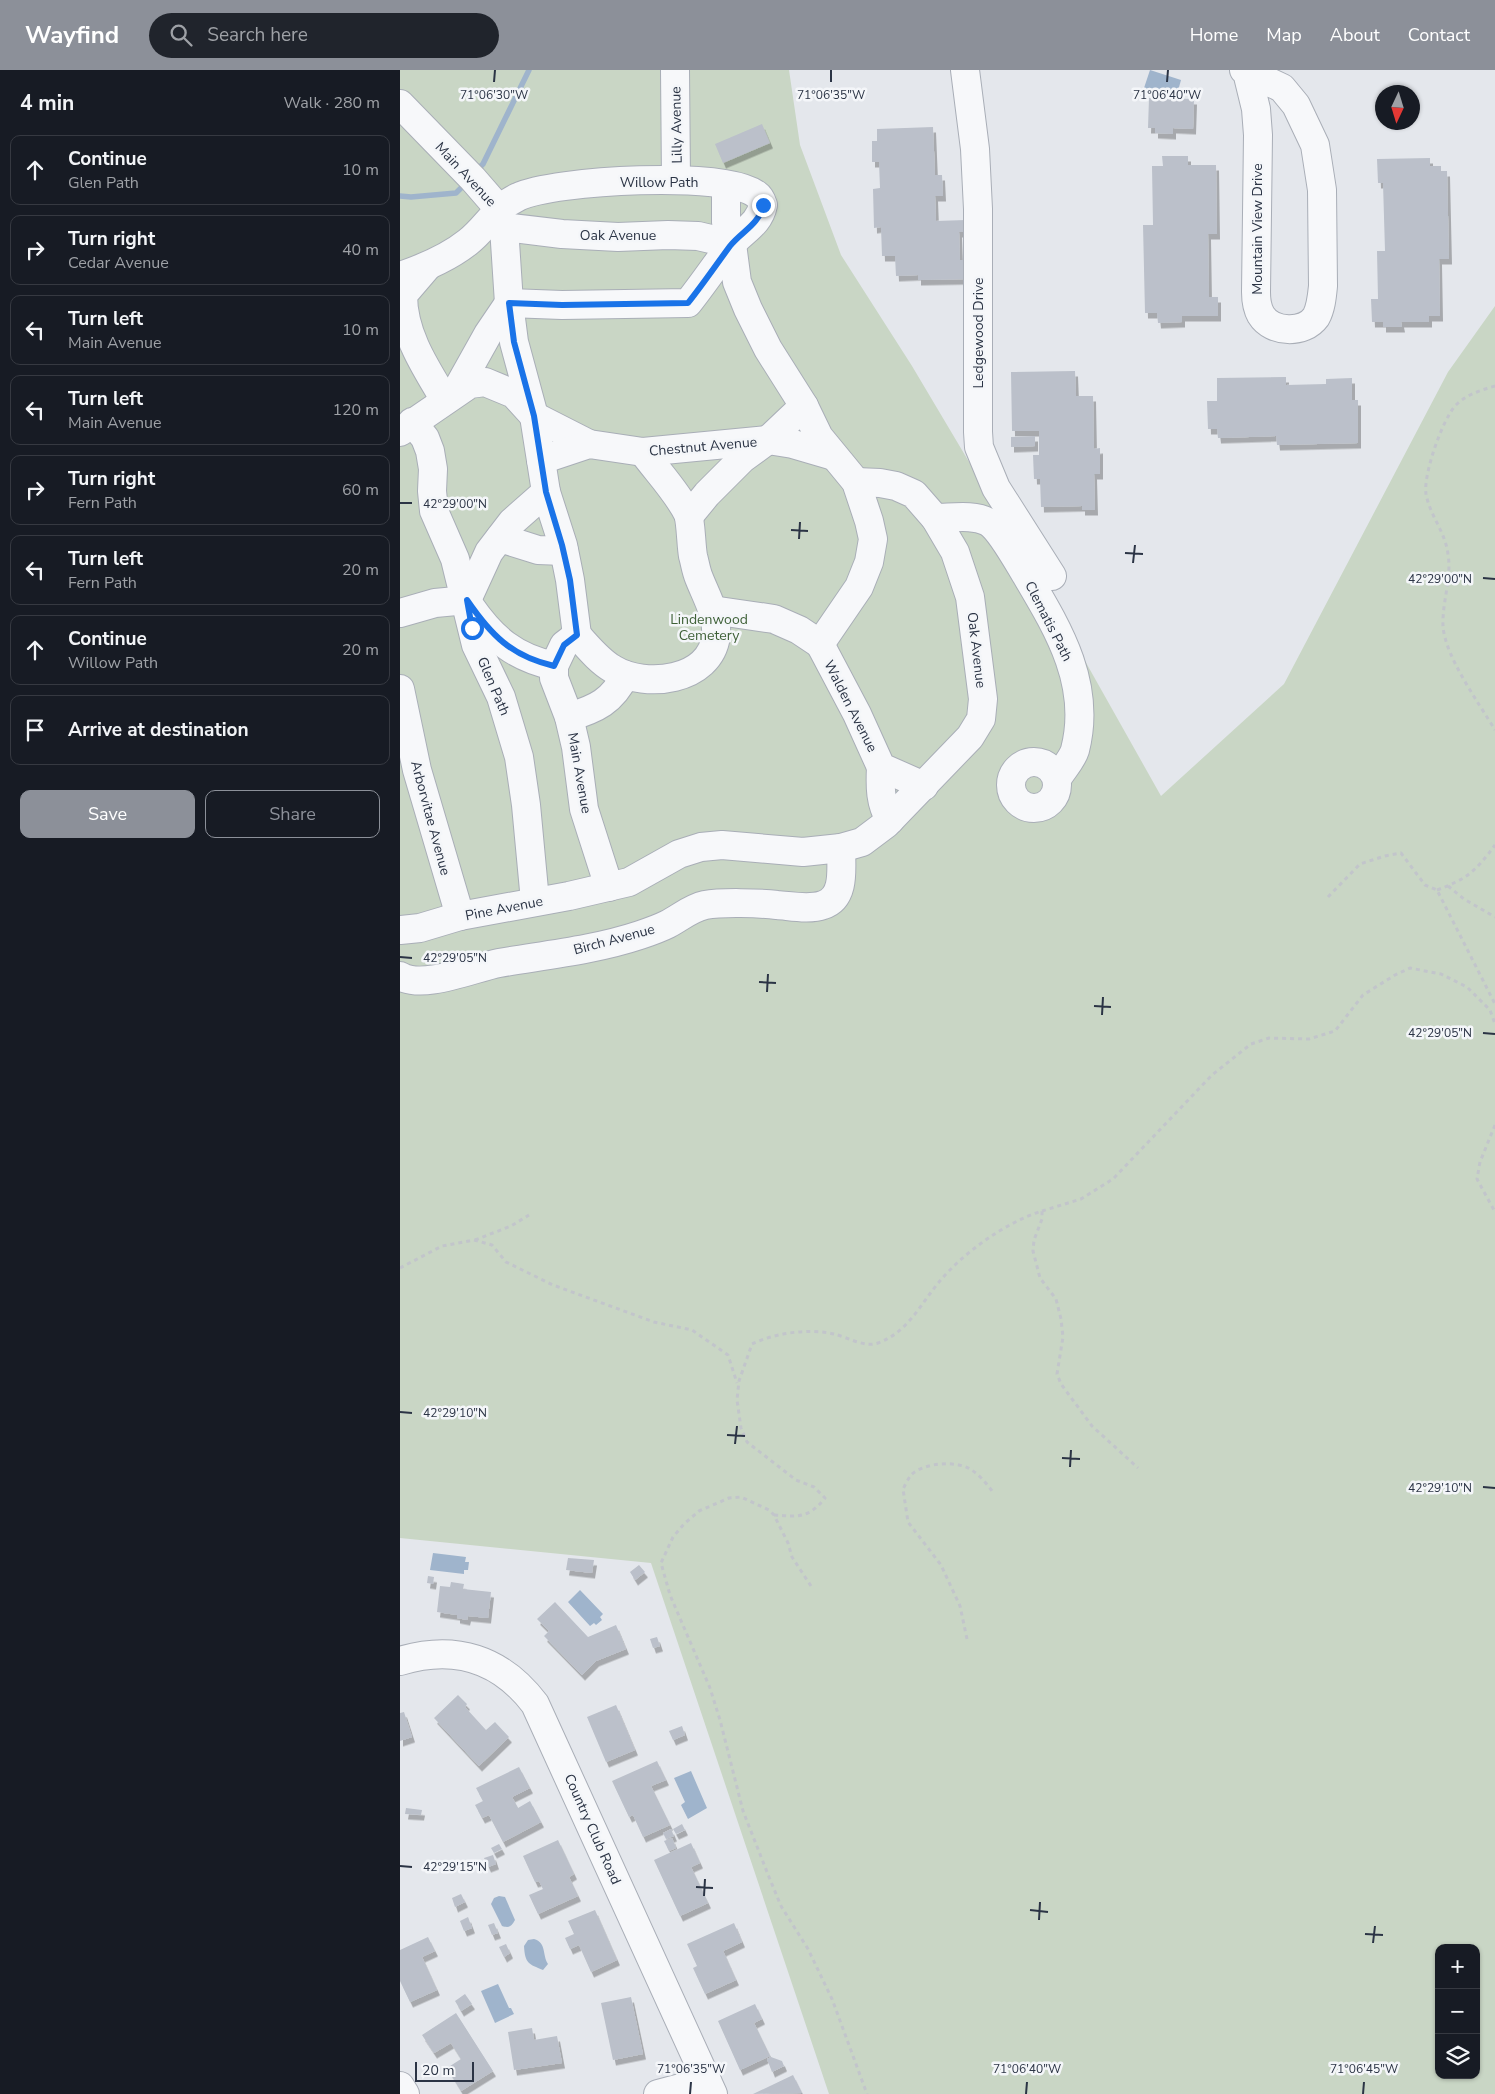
<!DOCTYPE html>
<html lang="en">
<head>
<meta charset="utf-8">
<style>
	body { margin:0; font-family:"Nunito Sans",sans-serif; background:#20242c; color:#f1f3f6 }
	.controls { position:absolute; right:15px; bottom:15px; display:grid; overflow:hidden; border-radius:10px; box-shadow:0 1px 4px #0004 }
	.controls button { width:45px; height:45px; display:grid; place-items:center; padding:0; border:0; border-bottom:1px solid #363941; background:#171b24; color:#f1f3f6; font:25px sans-serif }
	.compass { position:absolute; left:975px; top:15px; width:45px; height:45px; border-radius:50%; background:#171b24; box-shadow:0 1px 4px #0004; rotate:184deg }
	.scale { position:absolute; left:15px; bottom:12px; width:59px; box-sizing:border-box; padding-left:5px; border:2px solid #2b3445; border-top:0; font-size:14px; line-height:18px; white-space:nowrap; color:#2b3445; -webkit-text-stroke:4px #f4f6f9; paint-order:stroke }
	.stop { position:absolute; width:15px; height:15px; margin:-11px; border:4px solid #1a73e8; border-radius:50%; background:#fff }
	.stop.end { background:#1a73e8; border-color:#fff; box-shadow:0 1px 5px #0008 }
	.list { margin:0; padding:0; list-style:none }
	h2 { display:flex; justify-content:space-between; align-items:center; height:65px; margin:0; padding:0 20px; font-size:21px }
	h2 small { font-size:16px; font-weight:400; color:#9ea1a6 }
	.list li { display:grid; grid-template-columns:32px 1fr auto; gap:15px; align-items:center; box-sizing:border-box; height:70px; margin:0 10px 10px; padding:0 10px; border:1px solid #363941; border-radius:10px }
	.list b { display:block; font-size:19px; white-space:nowrap }
	.list p { margin:0; font-size:16px; white-space:nowrap; color:#9ea1a6 }
	.list em { font-size:16px; font-style:normal; color:#9ea1a6 }
	.actions { display:flex; gap:10px; padding:15px 20px }
	.actions a { flex:1; padding:11px 0; border:1px solid #8c9099; border-radius:10px; text-align:center; font-size:18px; color:#8c9099 }
	.actions .main { background:#8c9099; color:#fff }
	.icon { flex:none; width:28px; height:28px; fill:none; stroke:currentColor; stroke-width:2; stroke-linecap:round; stroke-linejoin:round }
	.map { position:relative; flex:none; width:1095px; height:2024px; overflow:hidden }
	header { display:flex; align-items:center; gap:30px; box-sizing:border-box; height:70px; padding:0 25px; background:#8c9099; color:#fff }
	header strong { font-size:24px }
	nav { display:flex; gap:28px; margin-inline-start:auto; font-size:18px }
	.search { width:350px; height:45px; background:#20242c; display:flex; align-items:center; gap:12px; box-sizing:border-box; padding:0 18px; border-radius:28px; color:#9ea1a6; font-size:19px }
	main { display:flex }
	aside { flex:1; background:#171b24 }
	.map>svg:first-child { display:block }
	.green { fill:#c9d6c5; fill-rule:evenodd }
	.water { fill:#9fb4cc }
	.lines { fill:none; stroke-linecap:round; stroke-linejoin:round }
	.stream { stroke:#9fb4cc; stroke-width:5.5 }
	.building { fill:#bbc0ca; filter:url(#shadow) }
	.minor-casing { stroke:#a9aeb7; stroke-width:30 }
	.path { stroke:#c2c5cb; stroke-width:3; stroke-dasharray:4 4; stroke-linecap:butt }
	.minor { stroke:#f7f8fa; stroke-width:28 }
	.route { stroke:#1a73e8; stroke-width:6 }
	.ticks { fill:none; stroke:#2b3445; stroke-width:2 }
	.labels { text-anchor:middle; stroke-width:5; stroke-linejoin:round; paint-order:stroke }
	.street-label { font-size:14px; fill:#2b3445; stroke:#f4f6f9 }
	.park-label { font-size:14px; fill:#3f6138; stroke:#f4f6f9 }
	.ticks-label { font-size:12px; text-anchor:middle; fill:#2b3445; stroke:#f4f6f9; stroke-width:5; stroke-linejoin:round; paint-order:stroke }
</style>
</head>
<body>
<header>
<strong>Wayfind</strong>
<div class="search"><svg class="icon" aria-label="search" viewBox="0 0 24 24"><circle cx="10" cy="10" r="6"/><path d="M15 15l6 6"/></svg>Search here</div>
<nav><a>Home</a><a>Map</a><a>About</a><a>Contact</a></nav>
</header>
<main>
<aside>
<h2>4 min<small>Walk · 280 m</small></h2>
<ul class="list">
<li><svg class="icon" aria-label="ahead" viewBox="0 0 24 24"><path d="M12 20V5M6 11l6-6 6 6"/></svg><div><b>Continue</b><p>Glen Path</p></div><em>10 m</em></li>
<li><svg class="icon" aria-label="right" viewBox="0 0 24 24"><path d="M7 20v-9h11M14 6l5 5-5 5"/></svg><div><b>Turn right</b><p>Cedar Avenue</p></div><em>40 m</em></li>
<li><svg class="icon" aria-label="left" viewBox="0 0 24 24"><path d="M17 20v-9H6M10 6l-5 5 5 5"/></svg><div><b>Turn left</b><p>Main Avenue</p></div><em>10 m</em></li>
<li><svg class="icon" aria-label="left" viewBox="0 0 24 24"><path d="M17 20v-9H6M10 6l-5 5 5 5"/></svg><div><b>Turn left</b><p>Main Avenue</p></div><em>120 m</em></li>
<li><svg class="icon" aria-label="right" viewBox="0 0 24 24"><path d="M7 20v-9h11M14 6l5 5-5 5"/></svg><div><b>Turn right</b><p>Fern Path</p></div><em>60 m</em></li>
<li><svg class="icon" aria-label="left" viewBox="0 0 24 24"><path d="M17 20v-9H6M10 6l-5 5 5 5"/></svg><div><b>Turn left</b><p>Fern Path</p></div><em>20 m</em></li>
<li><svg class="icon" aria-label="ahead" viewBox="0 0 24 24"><path d="M12 20V5M6 11l6-6 6 6"/></svg><div><b>Continue</b><p>Willow Path</p></div><em>20 m</em></li>
<li><svg class="icon" aria-label="arrive" viewBox="0 0 24 24"><path d="M6 21V4h12l-3 4 3 4H6"/></svg><div><b>Arrive at destination</b></div></li>
</ul>
<div class="actions"><a class="main">Save</a><a>Share</a></div>
</aside>
<div class="map">
<svg width="1095" height="2024" viewBox="0 0 1095 2024">
	<defs>
		<filter id="shadow"><feDropShadow dx="3" dy="5.5" stdDeviation="0" flood-color="#0004"/></filter>
	</defs>
	<rect width="100%" height="100%" fill="#e4e7ec"/>
	<path class="green" d="M 0,0 L 389,0 L 400,75 L 441,185 L 512,296 L 644,518 L 761,726 L 884,614 L 1048,302 L 1095,236 L 1095,2024 L 429,2024 L 251,1493 L 0,1468 ZM 1039,1878 L 1076,1878 L 1076,2005 L 1039,2005 Z"/>
	<g class="water">
		<polygon points="750,0 781,10 776,28 744,18"/>
		<polygon points="33,1483 66,1487 65,1492 69,1492 68,1500 64,1500 64,1504 30,1500"/>
		<polygon points="180,1520 203,1544 200,1547 202,1550 196,1555 194,1553 190,1556 168,1532"/>
		<polygon points="291,1701 307,1738 288,1749 281,1735 285,1732 274,1708"/>
		<path d="M 99,1826 L 105,1827 L 115,1850 C 111,1857 109,1858 102,1856 L 91,1834 L 94,1828 Z"/>
		<path d="M 134,1869 C 147,1873 142,1885 148,1894 L 143,1900 C 129,1894 125,1894 124,1876 L 128,1870 Z"/>
		<polygon points="98,1914 109,1938 111,1938 114,1944 95,1953 81,1921"/>
	</g>
	<g class="lines">
		<g class="stream">
			<polyline points="75,102 83,94 129,0"/>
			<polyline points="0,126 11,127 56,123 66,113"/>
		</g>
	</g>
	<g class="building">
		<polygon points="749,28 794,29 793,59 773,58 773,64 755,63 755,58 748,58"/>
		<polygon points="362,54 370,73 323,93 315,74"/>
		<polygon points="533,57 535,105 542,105 543,126 535,126 536,151 566,150 566,162 559,162 560,190 567,190 568,209 518,210 518,205 496,206 495,186 482,186 481,157 474,158 473,119 480,118 479,92 472,92 472,71 477,71 477,59"/>
		<polygon points="762,86 788,86 788,95 816,95 817,164 808,164 809,227 818,227 818,246 782,246 782,252 758,253 757,243 745,243 743,155 753,155 752,96 763,96"/>
		<polygon points="1030,88 1030,96 1041,96 1041,101 1047,101 1049,189 1039,189 1040,246 1029,246 1029,252 1001,252 1002,257 983,257 983,252 972,252 971,229 978,229 977,181 985,181 983,113 978,113 977,89"/>
		<polygon points="675,301 676,326 693,326 694,379 700,378 700,404 694,404 695,440 682,440 682,436 641,437 640,409 634,409 633,385 639,385 639,361 612,361 611,302"/>
		<polygon points="886,307 886,315 926,314 926,309 952,308 952,330 958,330 958,373 877,375 876,366 818,368 817,359 808,359 807,331 817,331 817,308"/>
		<polygon points="635,366 635,376 611,377 611,367"/>
		<polygon points="168,1488 194,1490 192,1503 166,1500"/>
		<polygon points="239,1495 245,1502 235,1510 230,1502"/>
		<polygon points="28,1506 34,1507 33,1514 27,1513"/>
		<polygon points="51,1512 64,1514 63,1519 91,1522 88,1548 68,1546 67,1550 57,1548 57,1545 37,1542 40,1516 50,1517"/>
		<polygon points="155,1532 188,1567 216,1555 226,1579 196,1591 182,1605 144,1566 149,1561 137,1549"/>
		<polygon points="257,1567 260,1576 253,1578 250,1569"/>
		<polygon points="58,1625 67,1634 65,1637 86,1660 95,1652 109,1667 79,1696 34,1648"/>
		<polygon points="216,1635 235,1680 206,1692 187,1647"/>
		<polygon points="4,1642 12,1667 0,1671 0,1643"/>
		<polygon points="282,1656 285,1665 273,1670 269,1661"/>
		<polygon points="257,1691 266,1710 251,1716 270,1755 243,1767 233,1745 229,1747 212,1711"/>
		<polygon points="119,1697 130,1718 112,1727 118,1738 130,1731 141,1752 103,1772 89,1745 82,1748 75,1735 83,1731 76,1718"/>
		<polygon points="6,1738 22,1740 21,1745 5,1744"/>
		<polygon points="282,1754 285,1760 276,1764 273,1759"/>
		<polygon points="271,1759 274,1766 266,1769 263,1763"/>
		<polygon points="272,1768 276,1778 269,1781 264,1771"/>
		<polygon points="158,1770 174,1804 169,1807 178,1826 138,1844 129,1825 143,1819 139,1811 135,1812 123,1786"/>
		<polygon points="291,1773 300,1793 291,1797 308,1833 280,1846 254,1790"/>
		<polygon points="99,1774 102,1779 94,1783 91,1778"/>
		<polygon points="93,1785 96,1794 88,1797 84,1788"/>
		<polygon points="61,1824 65,1832 55,1837 52,1828"/>
		<polygon points="195,1840 217,1890 191,1902 179,1875 170,1879 165,1868 174,1864 168,1851"/>
		<polygon points="68,1847 72,1858 64,1861 60,1851"/>
		<polygon points="94,1853 98,1863 92,1865 88,1855"/>
		<polygon points="334,1853 342,1872 323,1881 336,1910 305,1924 293,1898 297,1896 287,1874"/>
		<polygon points="28,1867 35,1881 22,1887 37,1920 10,1932 0,1911 0,1880"/>
		<polygon points="106,1874 110,1883 104,1887 99,1877"/>
		<polygon points="65,1924 72,1934 61,1941 55,1931"/>
		<polygon points="231,1927 243,1984 213,1990 201,1933"/>
		<polygon points="355,1934 362,1949 354,1953 370,1986 340,2000 318,1951"/>
		<polygon points="56,1943 93,2001 61,2021 47,1998 61,1989 51,1973 34,1983 22,1965"/>
		<polygon points="132,1958 134,1970 157,1966 162,1993 114,2000 108,1962"/>
		<polygon points="371,1987 382,1991 384,1996 372,2002 367,1989"/>
		<polygon points="393,2005 402,2023 353,2024"/>
	</g>
	<g class="lines">
		<defs>
			<g id="minor">
				<polyline points="275,0 276,110"/>
				<polyline points="565,0 575,79 578,139 578,362 579,377 596,418 652,506"/>
				<path d="M 844,0 L 882,18 L 896,35 L 915,75 L 922,120 L 923,216 C 922,226 921,238 916,247 C 904,264 872,263 861,245 C 857,238 856,230 856,222 L 858,65 L 856,39 L 847,2"/>
				<polyline points="0,34 73,109 99,139 104,157 109,233 114,272 134,346 146,422 163,475 170,510 177,565"/>
				<polyline points="104,157 162,164 218,167 268,165 298,166 332,174"/>
				<path d="M 27,197 L 3,225 C 3,264 25,297 45,330"/>
				<path d="M 0,206 C 24,198 48,188 68,172 C 86,158 96,137 118,127 C 153,110 328,100 357,125 C 360,127 362,132 363,135 C 359,155 342,161 330,176 C 316,195 303,214 288,233 L 162,235 L 109,233"/>
				<polyline points="55,323 88,264 109,233"/>
				<polyline points="12,352 25,368 30,381 33,399 32,421 34,441 55,489 76,575 101,627 119,687 126,735 135,831"/>
				<polyline points="0,362 70,314 85,312 114,324 134,346 189,374"/>
				<polyline points="141,390 189,374 243,382 368,370 393,374 434,386"/>
				<polyline points="289,446 307,424 342,389 368,370 404,336"/>
				<path d="M 535,448 C 552,448 573,444 588,452 C 600,459 618,492 626,505 C 658,559 692,614 675,680 C 672,690 662,700 657,709"/>
				<polyline points="100,468 138,480 164,481"/>
				<polyline points="67,530 89,482 112,452 146,422"/>
				<path d="M 70,536 C 93,569 114,587 154,596"/>
				<polyline points="312,540 374,549 399,560 420,574 459,517 469,492 473,469 469,451 456,412 419,367 404,336 368,279 348,239 337,212 332,174 326,152 326,115"/>
				<polyline points="0,543 35,533 67,530"/>
				<path d="M 177,565 C 188,577 199,591 213,599 C 246,619 310,611 316,566 C 318,546 306,526 299,508 C 296,501 295,493 293,486 C 291,475 291,452 288,444 C 278,423 257,401 243,382"/>
				<polyline points="177,565 164,575 154,596 154,608 169,647 176,677 184,739 209,817"/>
				<polyline points="420,574 457,644 481,697 524,716"/>
				<polyline points="0,619 17,700 60,846"/>
				<path d="M 169,647 C 196,639 213,631 225,605"/>
				<circle cx="634" cy="715" r="23"/>
				<path d="M 481,697 C 480,717 480,733 490,750"/>
				<polyline points="0,860 20,858 60,846 169,826 229,812 279,784 301,777 322,775 403,782 441,778 462,772 486,754 570,667 581,649 583,629 570,527 555,482 535,448 514,424 496,416 480,413 456,412"/>
				<path d="M 0,906 C 23,920 73,898 99,893 C 146,885 195,880 240,865 C 249,862 260,858 268,854 C 281,847 291,838 305,835 C 321,832 360,833 377,835 C 391,836 409,840 423,835 C 446,828 441,797 441,778"/>
				<path d="M 0,1591 C 55,1574 101,1589 135,1634 L 313,2024"/>
				<polyline points="0,2016 5,2024"/>
				<polyline points="258,2024 307,2011"/>
			</g>
		</defs>
		<use href="#minor" class="minor-casing"/>
		<g class="path">
			<path d="M 1095,316 C 1081,320 1065,325 1055,336 C 1042,351 1023,405 1026,424 C 1030,446 1045,461 1048,484 C 1052,508 1042,532 1043,556 C 1045,587 1079,633 1095,660"/>
			<polyline points="1048,816 1064,829 1095,847"/>
			<path d="M 1037,820 C 1067,809 1076,801 1095,775"/>
			<polyline points="928,827 960,794 985,786 1001,783 1025,815 1037,820 1095,934"/>
			<polyline points="1095,1055 1080,1092 1077,1109 1095,1142"/>
			<polyline points="642,1141 681,1129 713,1109 812,1005 851,974 869,968 909,969 935,961 963,925 995,905 1010,898 1041,904 1067,917 1090,940 1095,954"/>
			<polyline points="75,1170 111,1156 129,1145"/>
			<polyline points="0,1198 42,1176 74,1170 92,1175 106,1192 153,1215 254,1252 292,1260 328,1285 337,1313"/>
			<path d="M 374,1445 C 399,1447 409,1448 425,1428 L 414,1417 L 396,1410 L 347,1372 L 341,1358 L 337,1330 L 339,1311 L 352,1274 C 375,1263 409,1258 434,1264 C 447,1267 465,1278 478,1273 C 508,1262 520,1235 539,1212 C 563,1183 606,1152 642,1141 L 642,1149 L 634,1170 L 633,1181 L 640,1208 L 656,1229 L 661,1249 L 663,1267 L 657,1304 L 661,1314 L 692,1356 L 738,1398"/>
			<polyline points="411,1516 392,1487 388,1473 374,1445 369,1440 341,1427 329,1428 299,1441 284,1454 273,1467 261,1493 270,1525 310,1618 320,1650 343,1741 369,1807 381,1836 408,1879 432,1929 467,2024"/>
			<path d="M 567,1569 L 560,1536 L 541,1495 L 508,1452 L 503,1419 C 505,1415 508,1409 511,1405 C 523,1393 555,1390 570,1399 C 580,1405 588,1415 594,1424"/>
		</g>
		<use href="#minor" class="minor"/>
	</g>
	<g class="lines">
		<path class="route" d="M 72,558 L 67,530 C 91,565 111,586 154,596 L 164,575 L 177,565 L 170,510 L 162,475 L 146,422 L 134,346 L 114,272 L 109,233 L 162,235 L 288,233 C 303,214 316,195 330,176 C 342,161 359,155 363,135"/>
	</g>
	<path class="ticks" d="M 94,12 L 95,0M 431,12 L 431,0M 767,12 L 768,0M 0,433 L 12,433M 391,460 L 408,461M 399,469 L 400,452M 725,483 L 743,484M 733,493 L 735,475M 1083,508 L 1095,509M 0,887 L 12,888M 359,912 L 376,913M 367,922 L 368,904M 694,936 L 711,937M 702,945 L 703,927M 1083,963 L 1095,964M 0,1342 L 12,1343M 327,1365 L 345,1366M 335,1374 L 337,1356M 662,1388 L 680,1389M 670,1397 L 671,1380M 1083,1417 L 1095,1418M 0,1796 L 12,1797M 296,1817 L 313,1818M 304,1826 L 305,1809M 630,1840 L 648,1842M 639,1850 L 640,1832M 965,1864 L 983,1865M 973,1873 L 975,1856M 290,2024 L 291,2012M 626,2024 L 627,2012M 963,2024 L 964,2012"/>
	<g class="labels">
		<g class="street-label">
			<text transform="translate(276 55) rotate(-91)" y="5">Lilly Avenue</text>
			<text transform="translate(66 104) rotate(47)" y="5">Main Avenue</text>
			<text x="259" y="117">Willow Path</text>
			<text transform="translate(857 159) rotate(-90)" y="5">Mountain View Drive</text>
			<text x="218" y="170">Oak Avenue</text>
			<text transform="translate(578 263) rotate(-90)" y="5">Ledgewood Drive</text>
			<text transform="translate(303 376) rotate(-5)" y="5">Chestnut Avenue</text>
			<text transform="translate(649 551) rotate(63)" y="5">Clematis Path</text>
			<text transform="translate(577 580) rotate(83)" y="5">Oak Avenue</text>
			<text transform="translate(94 616) rotate(67)" y="5">Glen Path</text>
			<text transform="translate(451 636) rotate(63)" y="5">Walden Avenue</text>
			<text transform="translate(180 703) rotate(80)" y="5">Main Avenue</text>
			<text transform="translate(31 748) rotate(75)" y="5">Arborvitae Avenue</text>
			<text transform="translate(104 838) rotate(-11)" y="5">Pine Avenue</text>
			<text transform="translate(214 869) rotate(-15)" y="5">Birch Avenue</text>
			<text transform="translate(193 1759) rotate(66)" y="5">Country Club Road</text>
		</g>
		<g class="park-label">
			<text x="309" y="554">Lindenwood<tspan x="309" dy="16">Cemetery</tspan></text>
		</g>
	</g>
	<g class="ticks-label">
		<text x="94" y="29">71°06'30"W</text>
		<text x="431" y="29">71°06'35"W</text>
		<text x="767" y="29">71°06'40"W</text>
		<text x="55" y="438">42°29'00"N</text>
		<text x="1040" y="513">42°29'00"N</text>
		<text x="55" y="892">42°29'05"N</text>
		<text x="1040" y="967">42°29'05"N</text>
		<text x="55" y="1347">42°29'10"N</text>
		<text x="1040" y="1422">42°29'10"N</text>
		<text x="55" y="1801">42°29'15"N</text>
		<text x="291" y="2003">71°06'35"W</text>
		<text x="627" y="2003">71°06'40"W</text>
		<text x="964" y="2003">71°06'45"W</text>
	</g>
</svg>
<div class="controls">
<button>+</button>
<button>−</button>
<button><svg class="icon" aria-label="layers" viewBox="0 0 24 24"><path d="M12 4l9 5-9 5-9-5zM3 14l9 5 9-5"/></svg></button>
</div>
<svg class="compass" viewBox="-18 -18 36 36"><path d="M0-13l5 13h-10z" fill="#e53935"/><path d="M0 13l5-13h-10z" fill="#9ea1a6"/></svg>
<div class="scale">20 m</div>
<div class="stop" style="left:72px;top:558px"></div>
<div class="stop end" style="left:363px;top:135px"></div>
</div>
</main>
</body>
</html>
